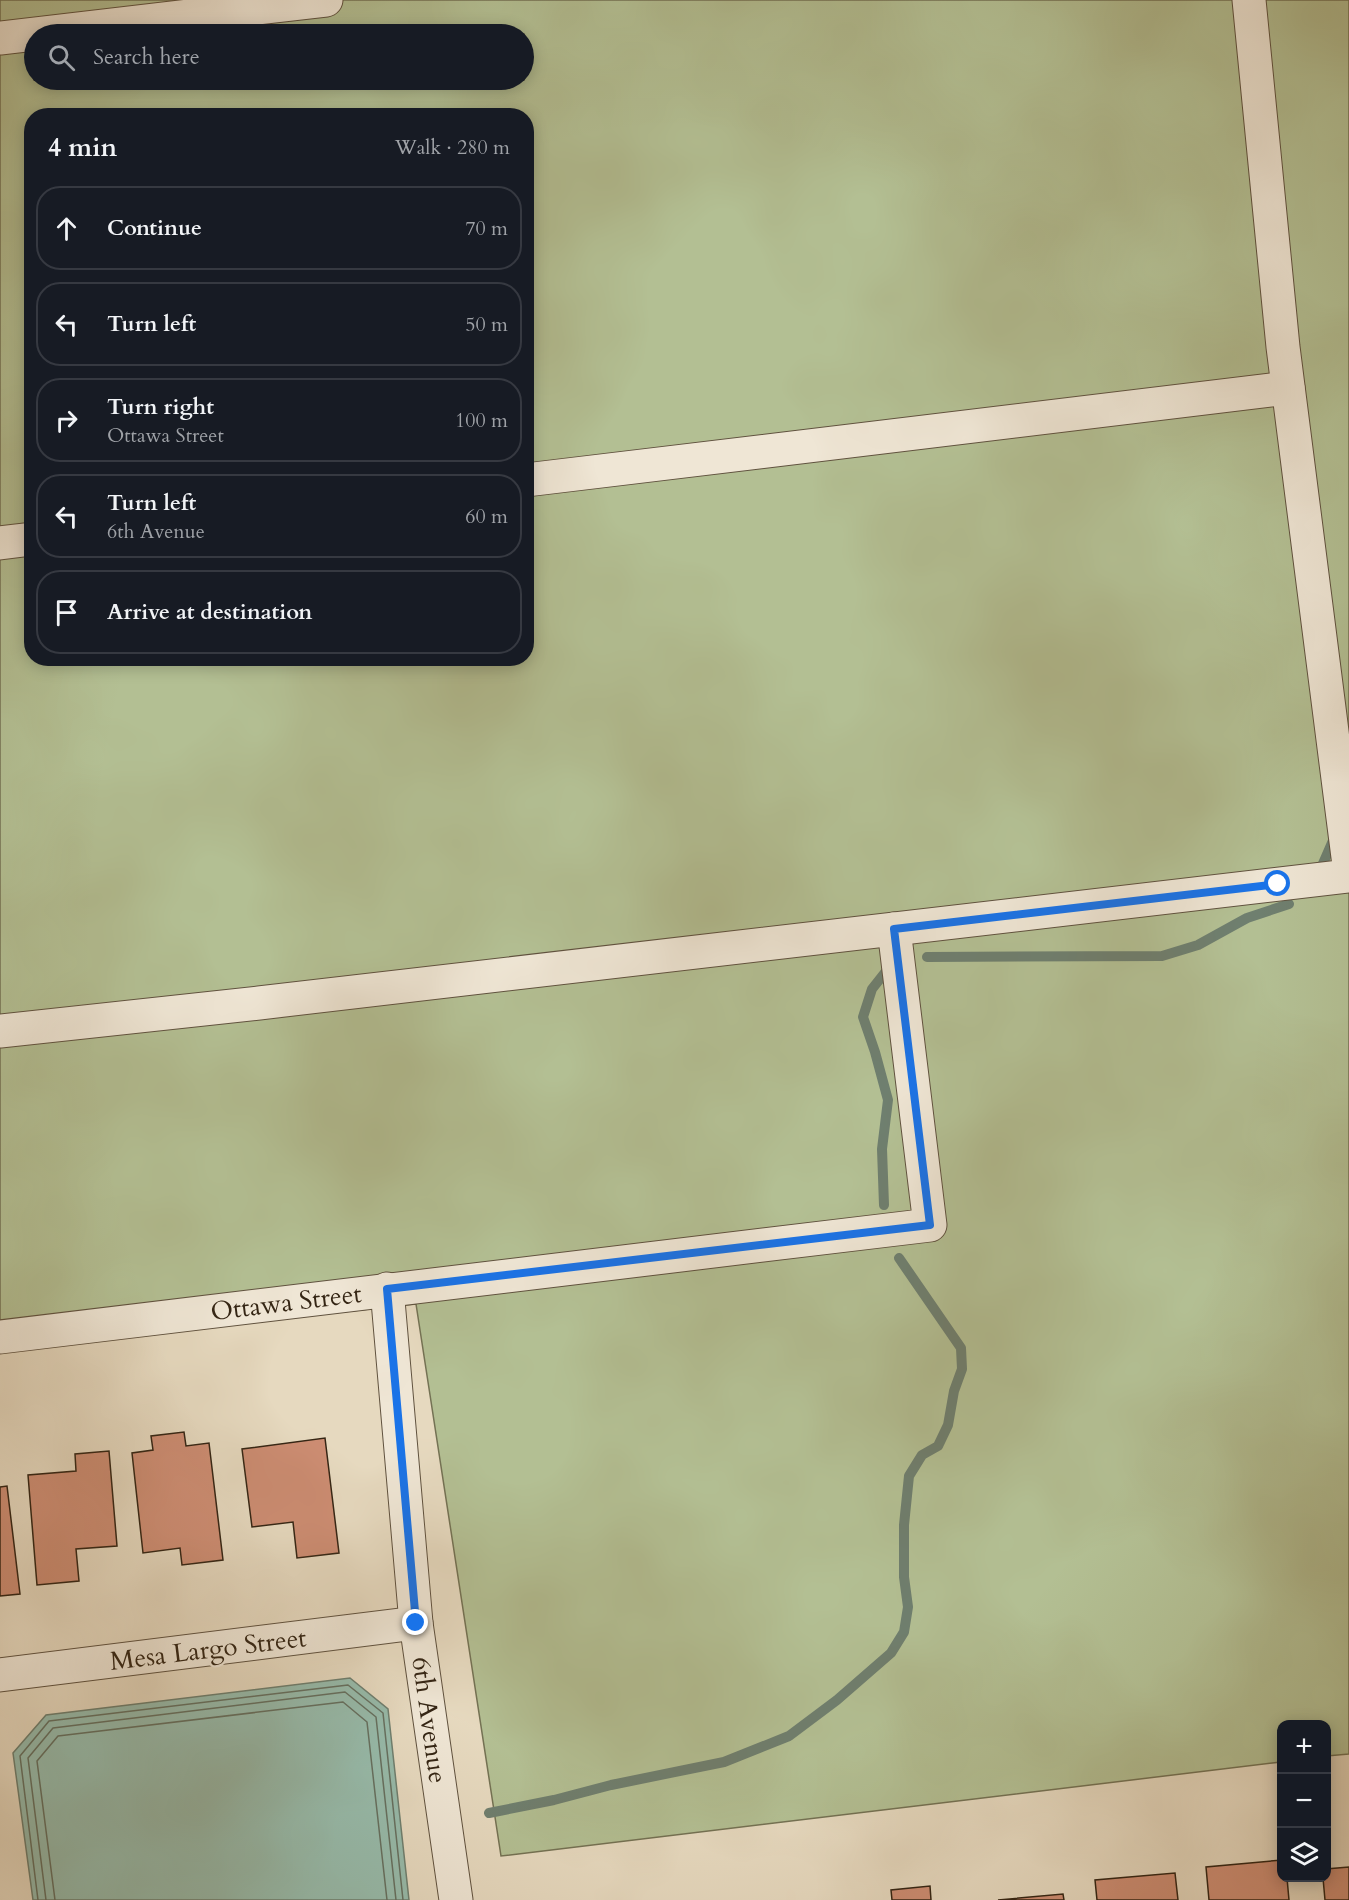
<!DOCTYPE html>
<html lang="en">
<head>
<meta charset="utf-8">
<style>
	body { margin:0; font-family:Cardo,serif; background:#20242c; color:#f1f3f6 }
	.controls { position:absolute; right:18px; bottom:18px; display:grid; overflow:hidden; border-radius:12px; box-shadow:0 3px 15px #0003 }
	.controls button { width:54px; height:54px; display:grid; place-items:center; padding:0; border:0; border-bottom:2px solid #363941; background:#171b24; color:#f1f3f6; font:30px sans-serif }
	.stop { position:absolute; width:18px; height:18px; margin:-14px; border:4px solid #1a73e8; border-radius:50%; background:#fff }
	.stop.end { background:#1a73e8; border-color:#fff; box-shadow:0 2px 6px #0008 }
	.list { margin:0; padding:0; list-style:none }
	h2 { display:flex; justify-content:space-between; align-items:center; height:78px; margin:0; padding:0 24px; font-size:26px }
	h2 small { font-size:20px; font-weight:400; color:#9ea1a6 }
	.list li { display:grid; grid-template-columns:39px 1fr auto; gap:18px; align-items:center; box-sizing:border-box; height:84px; margin:0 12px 12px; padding:0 12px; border:2px solid #363941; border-radius:24px }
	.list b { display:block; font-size:22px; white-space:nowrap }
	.list p { margin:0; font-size:20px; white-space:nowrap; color:#9ea1a6 }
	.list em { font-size:20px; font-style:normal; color:#9ea1a6 }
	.icon { flex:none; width:33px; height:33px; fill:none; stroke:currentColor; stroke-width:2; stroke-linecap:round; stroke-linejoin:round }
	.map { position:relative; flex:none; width:1349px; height:1900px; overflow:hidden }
	.search { position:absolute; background:#171b24; box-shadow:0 3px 15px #0003; left:24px; top:24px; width:510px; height:66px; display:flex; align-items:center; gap:15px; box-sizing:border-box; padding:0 21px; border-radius:33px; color:#9ea1a6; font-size:22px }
	.panel { position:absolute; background:#171b24; box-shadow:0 3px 15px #0003; left:24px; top:108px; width:510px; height:558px; border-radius:24px }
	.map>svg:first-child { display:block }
	.green { fill:#b3bf93; stroke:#747254; stroke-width:1.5; fill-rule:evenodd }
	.water { fill:#97bbab; stroke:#6f7f6f; stroke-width:1.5 }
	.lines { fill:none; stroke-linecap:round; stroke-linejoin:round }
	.shore { stroke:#667060; stroke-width:1.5 }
	.stream { stroke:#6f7f6f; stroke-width:10 }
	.building { fill:#cd8d73; stroke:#342514; stroke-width:1.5 }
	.minor-casing { stroke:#60523f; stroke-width:35 }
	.minor { stroke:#efe6d5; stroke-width:33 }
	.route { stroke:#1a73e8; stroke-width:8 }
	.labels { text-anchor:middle; stroke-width:4.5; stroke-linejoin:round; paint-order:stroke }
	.street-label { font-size:26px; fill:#342514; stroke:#efe6d5 }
</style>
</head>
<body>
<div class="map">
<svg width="1349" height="1900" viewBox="0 0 1349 1900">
	<rect width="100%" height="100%" fill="#e6d9bf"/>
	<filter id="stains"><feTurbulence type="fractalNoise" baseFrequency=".00333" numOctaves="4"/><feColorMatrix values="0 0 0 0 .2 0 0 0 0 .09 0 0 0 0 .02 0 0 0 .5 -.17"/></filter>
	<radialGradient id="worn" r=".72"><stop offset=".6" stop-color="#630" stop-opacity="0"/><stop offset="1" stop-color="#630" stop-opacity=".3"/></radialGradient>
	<path class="green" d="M 0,0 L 1349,0 L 1349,1754 L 1327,1756 L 1326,1724 L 1282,1724 L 1281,1762 L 501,1856 L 416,1304 L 0,1349 ZM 34,34 L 524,34 L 524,80 L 34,80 ZM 32,116 L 526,116 L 526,658 L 32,658 Z"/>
	<polygon class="water" points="350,1678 388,1709 409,1900 33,1900 13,1753 46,1715"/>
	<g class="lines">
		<g class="shore">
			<polyline points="38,1900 20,1756 49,1721 348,1685 383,1713 403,1900"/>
			<polyline points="46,1900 28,1758 53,1728 345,1692 376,1717 396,1900"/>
			<polyline points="55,1900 37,1761 58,1736 343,1702 367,1722 387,1900"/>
		</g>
		<g class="stream">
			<polyline points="1318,875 1335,836"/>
			<polyline points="927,957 1162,956 1198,945 1247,918 1289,904"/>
			<polyline points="884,1205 882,1149 888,1100 875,1052 863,1017 872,989 891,965"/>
			<polyline points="489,1813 554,1800 611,1785 724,1762 789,1736 837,1700 891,1653 904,1632 908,1607 904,1577 904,1525 909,1476 922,1455 938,1446 948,1425 954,1391 962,1369 961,1348 899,1258"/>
		</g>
	</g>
	<g class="building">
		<polygon points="184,1432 186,1446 209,1443 223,1560 182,1565 180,1548 143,1553 132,1453 153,1450 151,1436"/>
		<polygon points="325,1438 339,1553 297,1558 293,1522 252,1527 242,1449"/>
		<polygon points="109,1451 117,1546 76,1549 79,1581 37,1585 28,1475 76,1471 75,1454"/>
		<polygon points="7,1486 20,1594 0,1596 0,1487"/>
		<polygon points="1282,1860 1282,1878 1287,1878 1289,1900 1209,1900 1206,1867"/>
		<polygon points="1349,1867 1349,1900 1325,1900 1323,1878 1326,1878 1326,1869"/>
		<polygon points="1175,1873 1178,1900 1097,1900 1095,1880"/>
		<polygon points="930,1886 931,1900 892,1900 891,1890"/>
		<polygon points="1063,1894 1064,1900 998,1900"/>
	</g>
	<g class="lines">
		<defs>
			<g id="minor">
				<polyline points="1249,0 1283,347 1349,865"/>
				<polyline points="0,38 326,0"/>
				<polyline points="526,480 1288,388"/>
				<polyline points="0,543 32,539"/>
				<polyline points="0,1031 259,1003 1349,876"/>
				<polyline points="387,1289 416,1623 456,1900"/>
				<polyline points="0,1337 930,1225 894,929"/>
				<polyline points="0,1675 416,1623"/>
			</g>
		</defs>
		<use href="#minor" class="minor-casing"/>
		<use href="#minor" class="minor"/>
	</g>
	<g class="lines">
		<polyline class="route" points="416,1623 387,1289 930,1225 894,929 1278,884"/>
	</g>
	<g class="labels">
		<g class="street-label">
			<text transform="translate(286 1302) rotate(-7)" y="9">Ottawa Street</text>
			<text transform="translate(208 1649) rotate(-7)" y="9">Mesa Largo Street</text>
			<text transform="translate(430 1720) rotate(82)" y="9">6th Avenue</text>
		</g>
	</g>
	<rect width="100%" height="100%" filter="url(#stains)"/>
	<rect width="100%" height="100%" fill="url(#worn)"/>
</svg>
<div class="controls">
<button>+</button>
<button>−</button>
<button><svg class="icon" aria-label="layers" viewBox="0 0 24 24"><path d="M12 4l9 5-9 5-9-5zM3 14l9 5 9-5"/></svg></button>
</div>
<div class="stop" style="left:1278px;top:884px"></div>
<div class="stop end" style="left:416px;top:1623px"></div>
<div class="search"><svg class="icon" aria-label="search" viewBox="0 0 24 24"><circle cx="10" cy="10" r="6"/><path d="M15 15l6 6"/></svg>Search here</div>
<section class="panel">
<h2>4 min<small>Walk · 280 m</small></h2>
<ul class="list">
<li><svg class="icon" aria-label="ahead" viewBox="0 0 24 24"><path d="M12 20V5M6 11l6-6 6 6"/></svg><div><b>Continue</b></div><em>70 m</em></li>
<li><svg class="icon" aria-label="left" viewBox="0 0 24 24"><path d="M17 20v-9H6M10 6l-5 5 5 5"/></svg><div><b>Turn left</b></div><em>50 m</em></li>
<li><svg class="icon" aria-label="right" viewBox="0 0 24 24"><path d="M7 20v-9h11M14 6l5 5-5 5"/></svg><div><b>Turn right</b><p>Ottawa Street</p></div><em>100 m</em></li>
<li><svg class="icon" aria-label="left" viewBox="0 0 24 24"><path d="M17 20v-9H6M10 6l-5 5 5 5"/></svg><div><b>Turn left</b><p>6th Avenue</p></div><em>60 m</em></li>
<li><svg class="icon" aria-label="arrive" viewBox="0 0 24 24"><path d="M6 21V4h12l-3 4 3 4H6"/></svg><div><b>Arrive at destination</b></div></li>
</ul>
</section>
</div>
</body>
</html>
